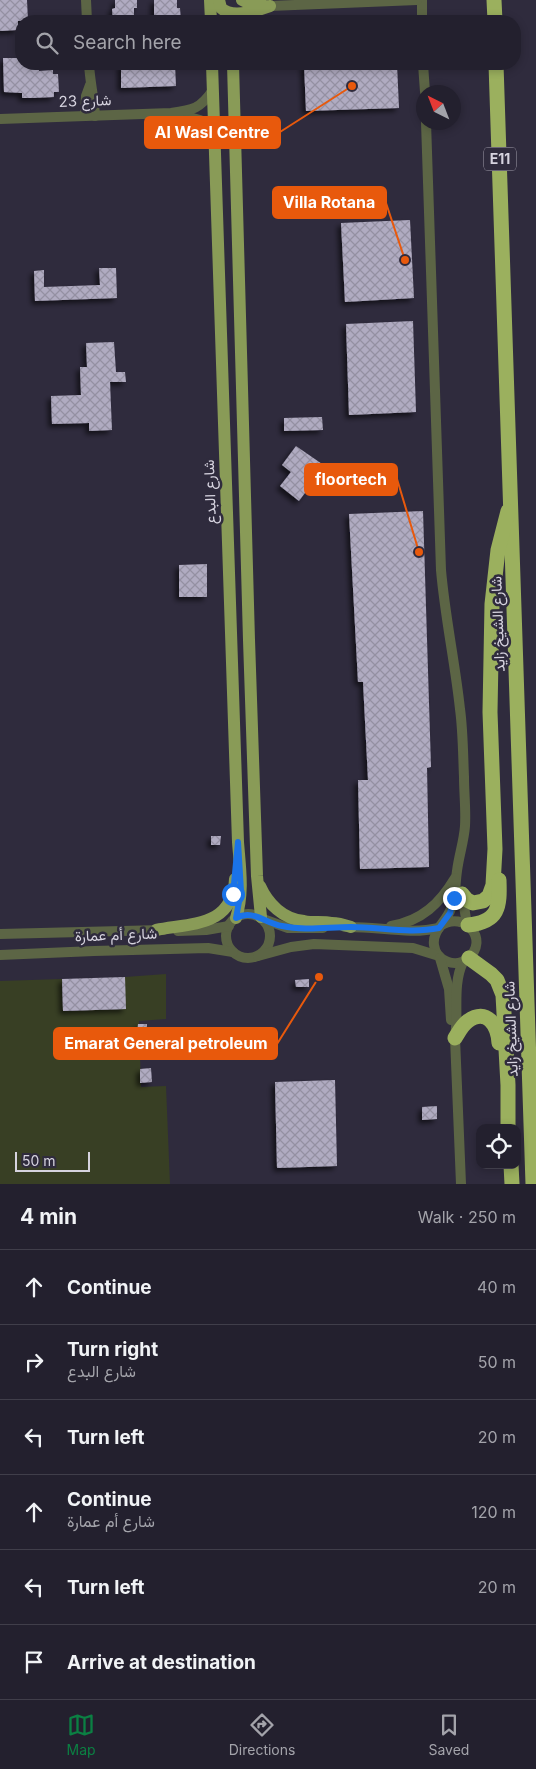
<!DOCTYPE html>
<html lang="en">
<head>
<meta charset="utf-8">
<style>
	body { margin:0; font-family:Inter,Vazirmatn,sans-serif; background:#2f2d3a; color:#f1f3f6 }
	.controls { position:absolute; right:15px; bottom:15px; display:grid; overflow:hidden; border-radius:10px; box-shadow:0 2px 8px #0003 }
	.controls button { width:45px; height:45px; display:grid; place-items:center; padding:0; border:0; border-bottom:1px solid #403e4a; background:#23202e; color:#f1f3f6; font:25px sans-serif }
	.compass { position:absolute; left:416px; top:85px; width:45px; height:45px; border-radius:50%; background:#23202e; box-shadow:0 2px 8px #0003; rotate:318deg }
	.scale { position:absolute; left:15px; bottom:12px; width:75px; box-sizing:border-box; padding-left:5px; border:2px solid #d6d3df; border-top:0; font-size:14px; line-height:18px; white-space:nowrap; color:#d6d3df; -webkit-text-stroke:4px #2f2b3d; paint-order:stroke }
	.stop { position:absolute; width:15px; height:15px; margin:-11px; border:4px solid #1a73e8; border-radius:50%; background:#fff }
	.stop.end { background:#1a73e8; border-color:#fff; box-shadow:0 1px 5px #0008 }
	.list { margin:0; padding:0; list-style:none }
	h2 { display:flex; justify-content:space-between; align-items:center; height:65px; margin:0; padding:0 20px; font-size:21px }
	h2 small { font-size:16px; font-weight:400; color:#a3a3aa }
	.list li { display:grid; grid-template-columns:32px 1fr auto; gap:15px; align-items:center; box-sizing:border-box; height:75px; padding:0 20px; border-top:1px solid #403e4a }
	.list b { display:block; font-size:19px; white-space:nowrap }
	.list p { margin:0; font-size:16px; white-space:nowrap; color:#a3a3aa }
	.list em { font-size:16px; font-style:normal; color:#a3a3aa }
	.icon { flex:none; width:28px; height:28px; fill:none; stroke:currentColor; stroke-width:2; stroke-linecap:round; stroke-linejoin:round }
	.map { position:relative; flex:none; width:536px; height:1184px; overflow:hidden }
	.search { position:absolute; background:#23202e; box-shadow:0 2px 8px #0003; left:15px; right:15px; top:15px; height:55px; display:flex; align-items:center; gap:12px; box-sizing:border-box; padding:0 18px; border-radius:20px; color:#a3a3aa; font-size:19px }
	.sheet { height:515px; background:#23202e }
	nav { display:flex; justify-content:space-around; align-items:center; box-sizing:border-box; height:70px; border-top:1px solid #403e4a; background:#23202e; font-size:14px; color:#a3a3aa }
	nav a { display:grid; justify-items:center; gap:2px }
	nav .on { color:#0b8043 }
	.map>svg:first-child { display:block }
	.grass { fill:#383f24 }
	.building { fill:url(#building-cross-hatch); filter:url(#shadow) }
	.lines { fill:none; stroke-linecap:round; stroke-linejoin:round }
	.minor { stroke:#5c6545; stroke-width:10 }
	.major { stroke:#899b57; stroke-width:12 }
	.highway { stroke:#9bb05e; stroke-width:15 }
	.route { stroke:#1a73e8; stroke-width:6 }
	.labels { text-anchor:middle; stroke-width:5; stroke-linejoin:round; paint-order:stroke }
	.shield { fill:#2f2b3d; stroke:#a4a1ae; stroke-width:1 }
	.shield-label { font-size:14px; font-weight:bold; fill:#d6d3df }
	.street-label { font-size:15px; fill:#d6d3df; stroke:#2f2b3d }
	.leader { fill:none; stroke:#e8590c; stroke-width:2 }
	.callout-dot { fill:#e8590c; stroke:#2f2b3d; stroke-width:2 }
	.callout { fill:#e8590c; stroke:#e8590c; stroke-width:2 }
	.callout-label { font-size:16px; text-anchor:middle; font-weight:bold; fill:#fff }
</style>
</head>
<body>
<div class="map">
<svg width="536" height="1184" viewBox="0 0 536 1184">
	<defs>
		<pattern id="building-cross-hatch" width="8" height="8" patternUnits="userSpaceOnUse" patternTransform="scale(1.25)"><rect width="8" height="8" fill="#b0abc1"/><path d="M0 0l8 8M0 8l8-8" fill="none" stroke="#9490a2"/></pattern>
		<filter id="shadow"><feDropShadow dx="-3.5" dy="3.5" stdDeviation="2.5" flood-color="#0009"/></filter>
	</defs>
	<rect width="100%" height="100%" fill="#2f2b3d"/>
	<polygon class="grass" points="166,974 166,1019 139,1021 141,1087 166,1086 170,1184 0,1184 0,981 62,979 63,1011 125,1009 125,977"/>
	<g class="building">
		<polygon points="0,0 27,0 28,21 18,21 18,30 0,31"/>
		<polygon points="115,0 137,0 137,8 134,8 134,21 113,21 112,9 115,8"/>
		<polygon points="154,0 177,0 177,8 180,8 181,21 154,21"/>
		<polygon points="3,58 21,58 21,64 39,64 39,71 53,70 53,74 58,74 59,92 54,92 54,97 32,98 22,98 22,93 4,92"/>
		<polygon points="121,64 175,64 176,86 121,88"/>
		<polygon points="304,64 397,64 399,108 306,111"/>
		<polygon points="410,220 414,298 345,302 341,223"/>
		<polygon points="99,268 116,268 117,298 35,301 34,271 44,270 44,287 100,285"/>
		<polygon points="413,321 416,412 349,415 346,324"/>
		<polygon points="114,342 116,372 125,372 126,382 110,382 112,430 89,431 89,423 52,424 51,396 81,395 80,367 87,367 86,343"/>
		<polygon points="322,417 323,430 284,431 284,418"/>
		<polygon points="296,446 325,466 299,501 280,486 291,472 282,465"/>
		<polygon points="423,511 431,767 427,768 429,867 360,869 358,780 368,780 363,682 358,682 349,514"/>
		<polygon points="207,564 207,597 179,597 179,565"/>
		<polygon points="211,836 221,836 220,845 211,845"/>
		<polygon points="125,977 126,1009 63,1011 62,979"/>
		<polygon points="309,979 309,987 296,987 295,980"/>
		<polygon points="138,1024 147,1024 147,1035 137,1035"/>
		<polygon points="151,1068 152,1082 140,1083 140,1069"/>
		<polygon points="335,1080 337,1166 277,1168 275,1082"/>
		<polygon points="437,1106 437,1119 422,1120 422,1107"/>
	</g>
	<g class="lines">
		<g class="minor">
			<polyline points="86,0 87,21"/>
			<polyline points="422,0 422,21"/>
			<polyline points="270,6 417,0"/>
			<path d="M 89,64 C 90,82 94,98 95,116"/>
			<polyline points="423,64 425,92"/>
			<polyline points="182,115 200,120 215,137"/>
			<polyline points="85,116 86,96 90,85"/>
			<path d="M 0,119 L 171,113 C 193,110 200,109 213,90"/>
			<path d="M 426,122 L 441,570 C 445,617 455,662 460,709 C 463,731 463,754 464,777 C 464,793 466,810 465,826 C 464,841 459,855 457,871 C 455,884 456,899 450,911 C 445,922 432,932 434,945 C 436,961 456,969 468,958 C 490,941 465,909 440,926"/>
			<polyline points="462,894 467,925"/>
			<circle cx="248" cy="936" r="22"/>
			<polyline points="263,919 288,928 323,928"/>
			<path d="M 391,926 C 422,921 440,903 455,878"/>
			<path d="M 345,927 C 377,926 408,935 439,928"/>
			<polyline points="178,931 206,930 229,926"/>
			<polyline points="0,934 163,930"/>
			<polyline points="0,955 94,951 208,948 233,952"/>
			<polyline points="258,956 291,947 314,944 413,948 439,956"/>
			<polyline points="440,958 449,989 451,1020"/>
			<path d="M 461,1184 L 455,1038 C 459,1013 452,985 463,962"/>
		</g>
		<g class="major">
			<polyline points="210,0 211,21"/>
			<path d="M 219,0 L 221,8 C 232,19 256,11 270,6"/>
			<polyline points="242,0 252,5 265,6"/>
			<path d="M 212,64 L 238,842 C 240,868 244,893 236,918"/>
			<polyline points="233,64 249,640 257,876 261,917"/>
			<path d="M 260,886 C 268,904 283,919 304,921 C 313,923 323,921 332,923 C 338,923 345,925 351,927"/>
			<path d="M 156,930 C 191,923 233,927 235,879"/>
		</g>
		<g class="highway">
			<polyline points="494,0 495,21"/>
			<polyline points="496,64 533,1184"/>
			<polyline points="462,894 467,900 473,903 483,901 489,896 493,885 495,849 490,712 492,604 498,550 508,511"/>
			<path d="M 468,925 C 499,922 500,907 499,880"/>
			<polyline points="469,958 491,974 497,980 503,995 508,1085 508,1128"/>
			<path d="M 455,1038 C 459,1032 462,1025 468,1021 C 487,1007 498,1026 499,1043"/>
			<polyline points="511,1165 512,1184"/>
		</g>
	</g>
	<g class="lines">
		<path class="route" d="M 233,894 L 238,842 L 241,891 L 236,918 C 253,909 265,923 282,926 C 305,931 328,927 351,927 C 381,927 410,934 439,928 L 450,913 L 454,898"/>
	</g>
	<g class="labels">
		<rect class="shield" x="484" y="147.5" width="32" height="23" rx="4"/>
		<g class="shield-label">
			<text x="500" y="164">E11</text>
		</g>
		<g class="street-label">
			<text transform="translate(85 101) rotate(-2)" y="5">شارع 23</text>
			<text transform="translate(210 492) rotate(-92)" y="5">شارع البدع</text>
			<text transform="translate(498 624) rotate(-92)" y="5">شارع الشيخ زايد</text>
			<text transform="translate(116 935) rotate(-2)" y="5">شارع أم عمارة</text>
			<text transform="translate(511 1029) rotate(-92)" y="5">شارع الشيخ زايد</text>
		</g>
	</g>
	<path class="leader" d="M352 86L280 132M405 260L386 203M419 552L397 479M319 977L277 1044"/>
	<g class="callout-dot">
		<circle cx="352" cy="86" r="5"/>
		<circle cx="405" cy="260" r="5"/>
		<circle cx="419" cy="552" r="5"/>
		<circle cx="319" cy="977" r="5"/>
	</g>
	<g class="callout">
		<rect x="145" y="117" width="135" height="31" rx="5"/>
		<rect x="273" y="187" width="113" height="31" rx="5"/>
		<rect x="305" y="464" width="92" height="31" rx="5"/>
		<rect x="54" y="1028" width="223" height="31" rx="5"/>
	</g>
	<g class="callout-label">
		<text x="212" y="138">Al Wasl Centre</text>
		<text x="329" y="208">Villa Rotana</text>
		<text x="351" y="485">floortech</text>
		<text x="166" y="1049">Emarat General petroleum</text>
	</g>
</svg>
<div class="controls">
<button><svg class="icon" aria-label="locate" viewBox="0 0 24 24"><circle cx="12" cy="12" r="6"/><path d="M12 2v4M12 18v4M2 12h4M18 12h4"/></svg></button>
</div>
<svg class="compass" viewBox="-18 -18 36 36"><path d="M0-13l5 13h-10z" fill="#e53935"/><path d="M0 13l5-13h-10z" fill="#a3a3aa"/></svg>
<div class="scale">50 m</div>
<div class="stop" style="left:233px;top:894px"></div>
<div class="stop end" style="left:454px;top:898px"></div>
<div class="search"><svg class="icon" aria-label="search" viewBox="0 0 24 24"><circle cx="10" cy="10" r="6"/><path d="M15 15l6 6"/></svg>Search here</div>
</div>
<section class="sheet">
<h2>4 min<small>Walk · 250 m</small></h2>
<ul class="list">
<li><svg class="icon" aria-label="ahead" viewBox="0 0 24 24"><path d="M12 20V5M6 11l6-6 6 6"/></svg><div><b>Continue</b></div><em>40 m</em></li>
<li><svg class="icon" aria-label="right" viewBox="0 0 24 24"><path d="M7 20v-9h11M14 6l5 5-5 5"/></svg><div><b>Turn right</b><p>شارع البدع</p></div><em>50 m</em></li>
<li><svg class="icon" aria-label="left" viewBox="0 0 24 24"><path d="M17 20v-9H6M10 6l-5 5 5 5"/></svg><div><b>Turn left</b></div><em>20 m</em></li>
<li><svg class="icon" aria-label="ahead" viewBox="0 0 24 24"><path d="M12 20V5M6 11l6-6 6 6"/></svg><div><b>Continue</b><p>شارع أم عمارة</p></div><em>120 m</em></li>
<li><svg class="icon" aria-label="left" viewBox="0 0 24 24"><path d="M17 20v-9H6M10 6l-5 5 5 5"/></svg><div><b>Turn left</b></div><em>20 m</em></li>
<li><svg class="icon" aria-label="arrive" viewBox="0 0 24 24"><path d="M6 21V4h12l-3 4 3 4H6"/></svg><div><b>Arrive at destination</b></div></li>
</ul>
</section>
<nav>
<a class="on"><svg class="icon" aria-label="map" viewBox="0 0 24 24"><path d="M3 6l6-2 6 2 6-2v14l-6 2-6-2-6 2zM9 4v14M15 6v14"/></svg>Map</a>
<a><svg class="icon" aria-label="directions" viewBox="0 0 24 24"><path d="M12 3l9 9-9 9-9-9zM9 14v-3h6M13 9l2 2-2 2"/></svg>Directions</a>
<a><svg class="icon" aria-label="saved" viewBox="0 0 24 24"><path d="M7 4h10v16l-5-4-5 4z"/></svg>Saved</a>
</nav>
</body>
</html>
